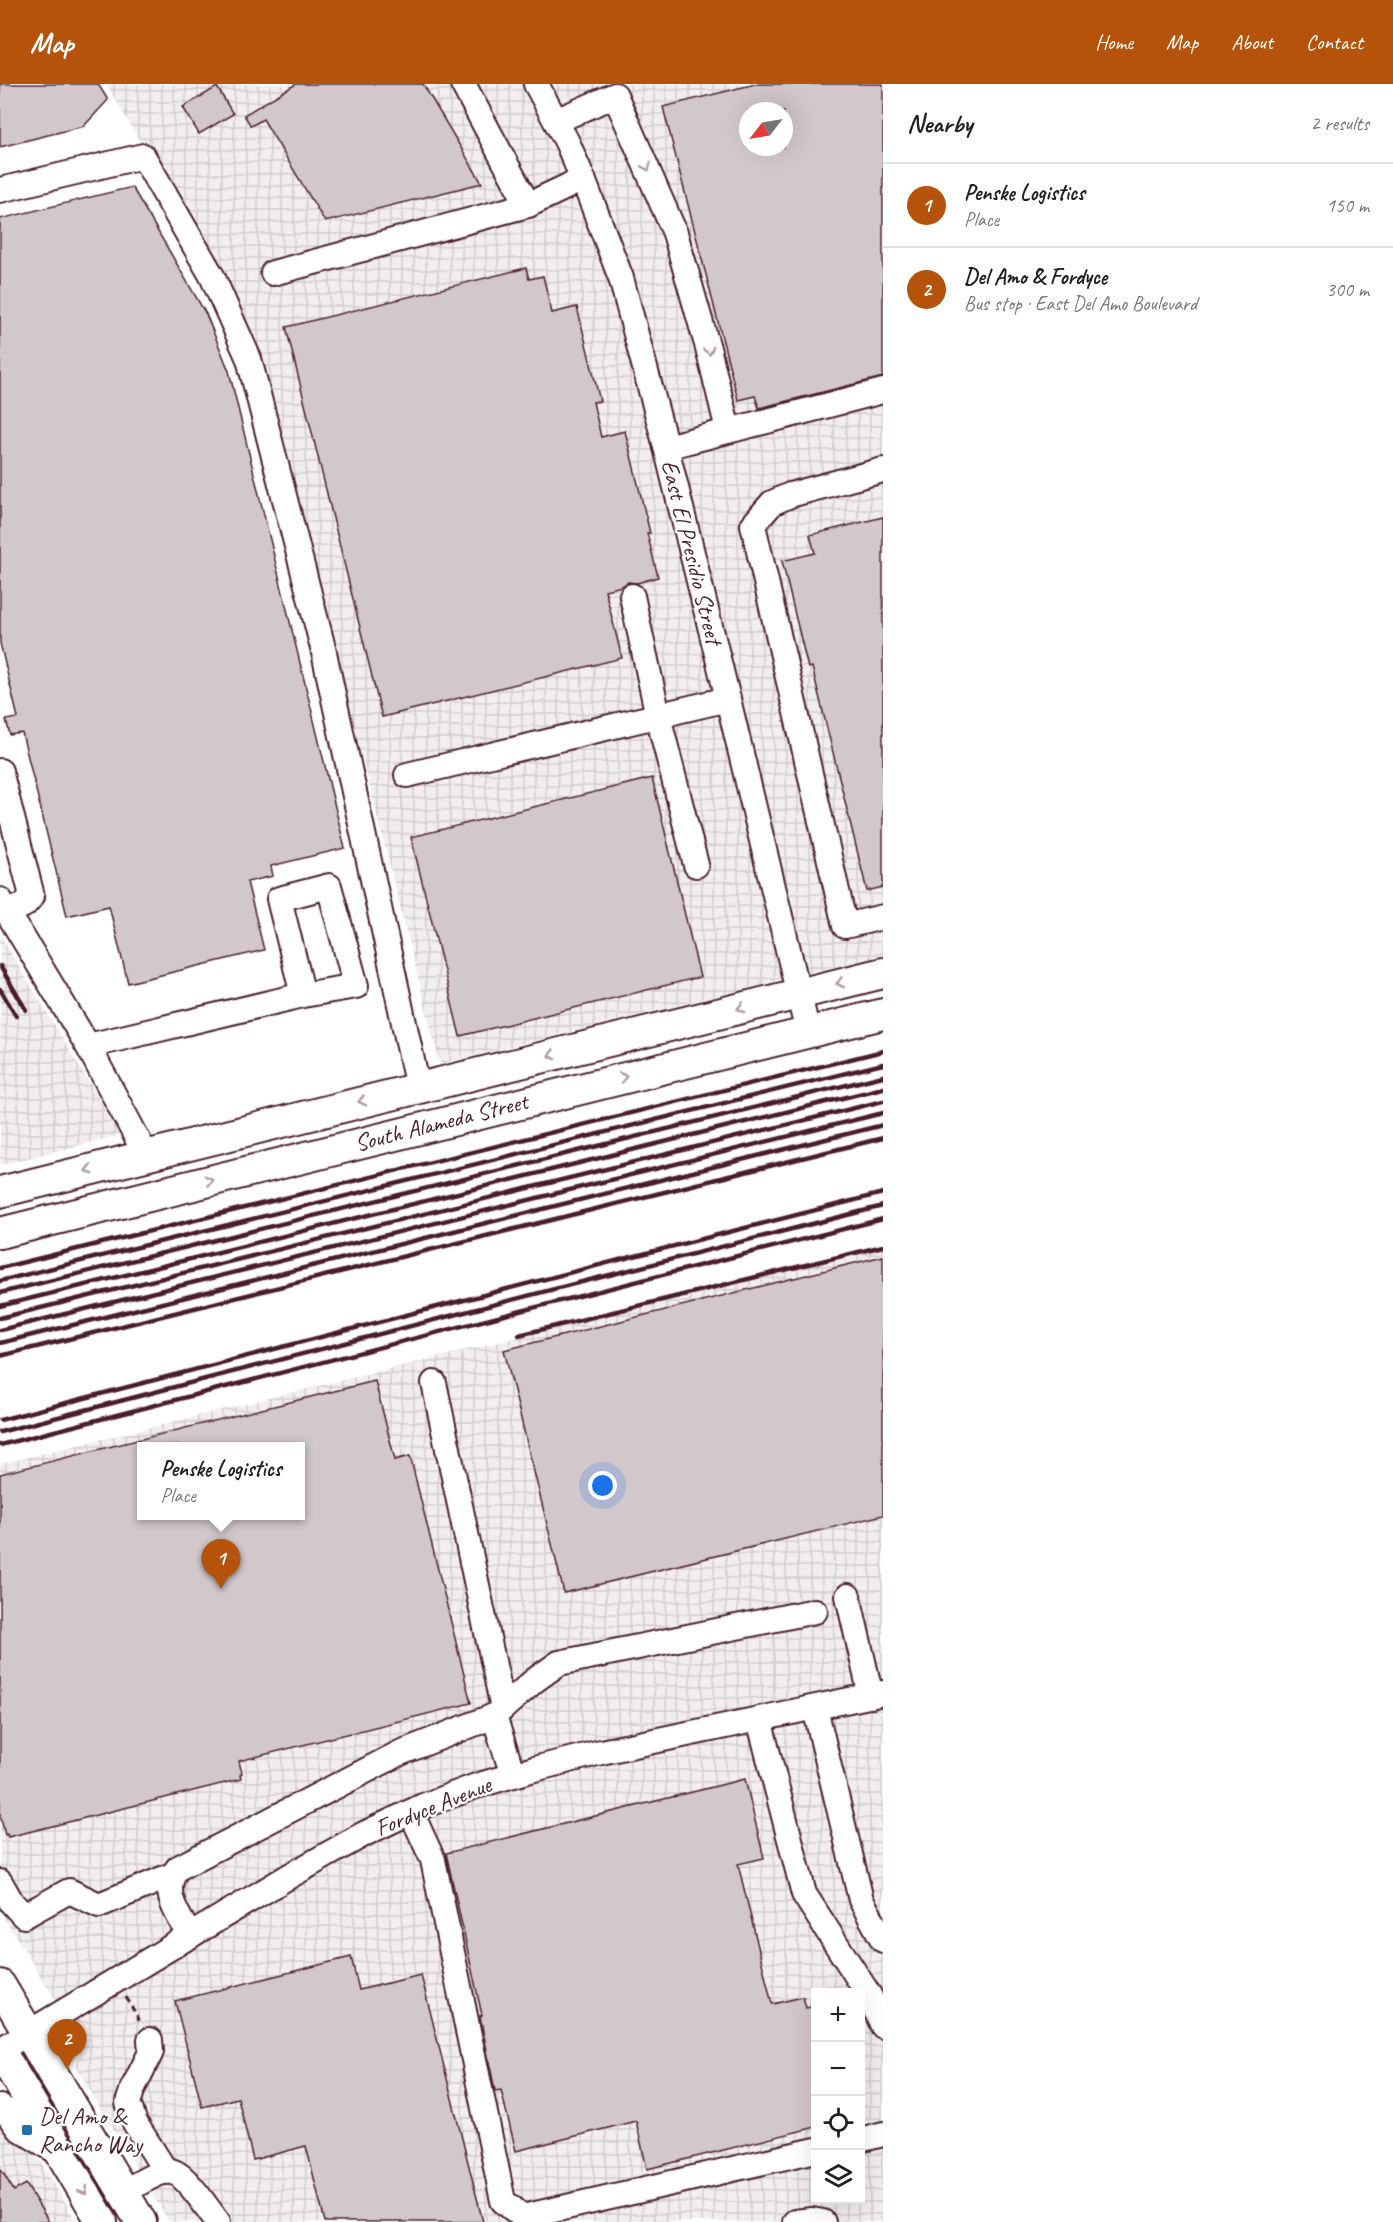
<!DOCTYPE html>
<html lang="en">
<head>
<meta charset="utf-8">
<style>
	body { margin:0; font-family:Caveat,sans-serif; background:#f2f2f2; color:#202124 }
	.controls { position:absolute; right:18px; bottom:18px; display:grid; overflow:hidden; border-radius:0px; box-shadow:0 6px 24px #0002 }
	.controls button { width:54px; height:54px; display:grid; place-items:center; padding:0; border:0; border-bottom:2px solid #e0e0e0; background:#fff; color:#202124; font:30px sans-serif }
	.compass { position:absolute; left:739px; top:18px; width:54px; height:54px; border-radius:50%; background:#fff; box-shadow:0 6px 24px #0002; rotate:239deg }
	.you { position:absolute; left:603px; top:1402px; width:21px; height:21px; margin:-15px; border:4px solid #fff; border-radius:50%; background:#1a73e8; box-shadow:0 0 0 9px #1a73e833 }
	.badge { display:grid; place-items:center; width:39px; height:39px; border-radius:50%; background:#b45309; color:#fff; font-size:20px; font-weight:700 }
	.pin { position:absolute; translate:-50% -50px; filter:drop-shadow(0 2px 3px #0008) }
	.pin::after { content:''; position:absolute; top:32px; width:21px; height:18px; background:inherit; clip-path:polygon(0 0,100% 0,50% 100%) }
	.popup { position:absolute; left:137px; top:1358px; width:168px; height:78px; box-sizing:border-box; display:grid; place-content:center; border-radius:0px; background:#fff; filter:drop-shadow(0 2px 4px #0005); font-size:20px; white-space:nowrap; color:#757577 }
	.popup b { font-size:22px; color:#202124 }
	.popup::after { content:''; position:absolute; left:50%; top:100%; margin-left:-12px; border:12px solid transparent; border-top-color:#fff }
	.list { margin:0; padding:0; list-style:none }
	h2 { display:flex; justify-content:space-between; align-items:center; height:78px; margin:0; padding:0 24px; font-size:26px }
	h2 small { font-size:20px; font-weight:400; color:#757577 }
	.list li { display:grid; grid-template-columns:39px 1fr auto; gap:18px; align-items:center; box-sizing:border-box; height:84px; padding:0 24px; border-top:2px solid #e0e0e0 }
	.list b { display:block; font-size:22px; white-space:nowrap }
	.list p { margin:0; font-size:20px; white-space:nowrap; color:#757577 }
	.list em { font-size:20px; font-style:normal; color:#757577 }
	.icon { flex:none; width:33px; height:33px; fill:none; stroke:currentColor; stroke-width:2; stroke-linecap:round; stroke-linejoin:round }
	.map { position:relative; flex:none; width:883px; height:2138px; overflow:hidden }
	header { display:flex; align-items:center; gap:36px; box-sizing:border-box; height:84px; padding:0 30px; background:#b45309; color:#fff }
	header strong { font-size:28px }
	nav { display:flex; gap:33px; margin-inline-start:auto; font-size:21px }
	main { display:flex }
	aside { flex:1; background:#fff }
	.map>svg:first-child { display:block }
	.industrial { fill:url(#industrial-grid); fill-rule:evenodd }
	.building { fill:#d2c7cb; stroke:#4a1f2b; stroke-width:1.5; fill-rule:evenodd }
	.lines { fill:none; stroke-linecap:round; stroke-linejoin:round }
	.minor-casing { stroke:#4a1f2b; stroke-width:28 }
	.major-casing { stroke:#4a1f2b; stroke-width:34 }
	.path { stroke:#4a1f2b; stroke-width:3; stroke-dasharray:6 4.5; stroke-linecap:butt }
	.minor { stroke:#fff; stroke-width:24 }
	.major { stroke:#fff; stroke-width:30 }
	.rail { stroke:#4a1f2b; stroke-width:4.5 }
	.oneway { stroke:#ae9aa0 }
	.poi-dot { fill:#1f6fb2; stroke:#fff; stroke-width:2 }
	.labels { text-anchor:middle; stroke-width:4.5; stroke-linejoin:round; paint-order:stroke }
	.street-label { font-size:24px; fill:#4a1f2b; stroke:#fff }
	.poi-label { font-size:24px; fill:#4a1f2b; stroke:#fff; text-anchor:start }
</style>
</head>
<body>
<header>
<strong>Map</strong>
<nav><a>Home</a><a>Map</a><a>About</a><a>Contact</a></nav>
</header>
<main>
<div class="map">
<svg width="883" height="2138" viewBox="0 0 883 2138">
	<defs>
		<pattern id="industrial-grid" width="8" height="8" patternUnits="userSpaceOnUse" patternTransform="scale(1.5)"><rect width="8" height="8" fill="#f2eeef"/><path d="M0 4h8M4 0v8" fill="none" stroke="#d1cccd"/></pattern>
	</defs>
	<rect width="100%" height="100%" fill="#fff"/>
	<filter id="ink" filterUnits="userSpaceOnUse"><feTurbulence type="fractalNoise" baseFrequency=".0167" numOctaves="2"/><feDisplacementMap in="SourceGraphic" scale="12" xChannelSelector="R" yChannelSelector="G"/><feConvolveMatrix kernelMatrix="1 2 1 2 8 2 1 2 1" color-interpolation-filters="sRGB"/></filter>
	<g filter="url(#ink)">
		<g class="industrial">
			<path d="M 106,0 L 883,0 L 883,871 L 440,980 L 256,254 ZM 748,27 L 784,27 L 784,63 L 748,63 Z"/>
			<polygon points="0,851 121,1051 0,1081"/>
			<path d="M 883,1164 L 883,2138 L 169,2138 L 76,1984 L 82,1959 L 0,1827 L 0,1380 ZM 142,1362 L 300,1362 L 300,1432 L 142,1432 ZM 816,1908 L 860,1908 L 860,2116 L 816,2116 Z"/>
			<polygon points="0,2010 77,2138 0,2138"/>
		</g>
		<g class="building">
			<polygon points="0,0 98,0 108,16 84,42 0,63"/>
			<polygon points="296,0 423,0 482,99 325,138 263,35 251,42 244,31"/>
			<path d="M 755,0 L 883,0 L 883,293 L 759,324 L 755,312 L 738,316 L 663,23 ZM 748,27 L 784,27 L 784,63 L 748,63 Z"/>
			<polygon points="217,3 233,30 199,50 183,23"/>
			<polygon points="132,103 206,230 229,287 345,764 271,782 273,792 247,798 264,866 128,899 109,822 67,832 22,649 10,651 6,636 18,634 0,559 0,135"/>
			<polygon points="526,184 529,195 543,192 552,229 577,223 600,317 593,318 601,353 625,347 650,449 647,449 658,493 637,499 628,498 622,502 605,506 622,574 382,633 286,243"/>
			<polygon points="883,433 883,803 867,807 812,583 808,584 782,477 815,469 810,451"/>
			<polygon points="652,694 700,893 460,952 411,753"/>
			<polygon points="883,1172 883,1431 564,1509 504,1266"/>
			<path d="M 375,1297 L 395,1376 L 410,1372 L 471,1619 L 239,1677 L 242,1690 L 240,1691 L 241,1695 L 8,1753 L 7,1750 L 5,1751 L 0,1731 L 0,1390 ZM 141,1362 L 300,1362 L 300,1431 L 141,1431 Z"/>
			<polygon points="745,1695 764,1774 738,1780 772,1920 803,1913 806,1924 816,1922 816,2043 647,2085 636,2037 516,2067 501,2006 495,2007 480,1932 482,1931 446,1769"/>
			<polygon points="351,1873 359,1906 421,1891 483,2138 325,2138 306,2062 253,2076 238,2014 202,2023 175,1917"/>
			<polygon points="0,2084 14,2107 26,2100 49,2138 0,2138"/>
		</g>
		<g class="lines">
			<defs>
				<g id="minor">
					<polyline points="463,0 528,121"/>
					<polyline points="536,0 567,58 583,95 621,194 666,363 728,615 808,949"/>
					<polyline points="556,37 615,11 675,149 708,264 728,346"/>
					<polyline points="0,106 143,72 212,192 249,275 323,564 418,1004"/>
					<polyline points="273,189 528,121 583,95"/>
					<polyline points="666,363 883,307"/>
					<polyline points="883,386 790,411 772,419 753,441 845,842 883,833"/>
					<polyline points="632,512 658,632 696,781"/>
					<polyline points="0,687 32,812 24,821 8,828"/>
					<polyline points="407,691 728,615"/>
					<polyline points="0,816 88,962"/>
					<polyline points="146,1071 88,962 303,911 279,815 329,802 356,902 303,911"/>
					<polyline points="434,1299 503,1624"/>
					<polyline points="848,1512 871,1612"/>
					<polyline points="815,1624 861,1816 883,1856"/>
					<polyline points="494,1632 535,1596 559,1579 815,1527"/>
					<polyline points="759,1635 804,1810 869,1911 883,1942"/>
					<polyline points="411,1728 433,1776 503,2117 523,2133 816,2066"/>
					<polyline points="0,1798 12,1819 24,1832 69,1807 99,1821 172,1791"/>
					<path d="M 190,1852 C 178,1831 159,1806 178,1784 L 400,1669 L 494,1632 L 513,1691"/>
					<polyline points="150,1956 151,1968 133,2004 128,2019 135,2039 166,2088"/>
					<polyline points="0,1966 286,1794 364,1750 423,1722 476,1702 534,1685 601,1668 883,1609"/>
					<polyline points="0,2023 5,2026 18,2044 61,2070"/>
					<polyline points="860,2056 883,2050"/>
					<path d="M 123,2108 C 133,2103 159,2086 170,2087 C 186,2089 208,2126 218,2138"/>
					<polyline points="795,2138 812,2136 823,2138"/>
				</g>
				<g id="major">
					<polyline points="0,1108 883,889"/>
					<polyline points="0,1149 883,930"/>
					<polyline points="0,1901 141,2138"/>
					<polyline points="0,1967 102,2138"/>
				</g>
			</defs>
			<use href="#minor" class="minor-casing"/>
			<use href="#major" class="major-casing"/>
			<polyline class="path" points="126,1913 141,1939"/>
			<use href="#minor" class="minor"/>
			<use href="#major" class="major"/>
			<g class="rail">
				<polyline points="0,882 26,926"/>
				<polyline points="0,905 16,932"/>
				<polyline points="0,1184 883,967"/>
				<polyline points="0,1197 883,980"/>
				<polyline points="0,1209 883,992"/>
				<polyline points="0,1222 883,1004"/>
				<polyline points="0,1234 883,1017"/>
				<polyline points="0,1246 883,1029"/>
				<polyline points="519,1251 883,1162"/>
				<polyline points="0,1259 883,1041"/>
				<polyline points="0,1272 883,1054"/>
				<path d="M 0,1336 C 295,1262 588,1182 883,1109"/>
				<polyline points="0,1348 570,1201 883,1122"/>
				<path d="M 0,1361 C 295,1287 588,1208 883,1135"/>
			</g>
		</g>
		<defs><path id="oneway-chevron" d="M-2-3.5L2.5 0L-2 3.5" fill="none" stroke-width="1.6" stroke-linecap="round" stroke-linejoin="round" transform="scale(1.5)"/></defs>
		<g class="oneway">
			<use href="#oneway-chevron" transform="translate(647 83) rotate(67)"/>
			<use href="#oneway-chevron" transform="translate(709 267) rotate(75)"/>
			<use href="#oneway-chevron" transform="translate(840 899) rotate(166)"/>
			<use href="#oneway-chevron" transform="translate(741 924) rotate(166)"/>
			<use href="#oneway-chevron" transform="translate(552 971) rotate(166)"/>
			<use href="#oneway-chevron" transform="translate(623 993) rotate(-14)"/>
			<use href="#oneway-chevron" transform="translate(362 1017) rotate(166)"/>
			<use href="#oneway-chevron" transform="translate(89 1086) rotate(166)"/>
			<use href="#oneway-chevron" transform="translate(209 1096) rotate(-14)"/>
			<use href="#oneway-chevron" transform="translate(84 2107) rotate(59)"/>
		</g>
	</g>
	<rect class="poi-dot" x="21" y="2040" width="12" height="12" rx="3"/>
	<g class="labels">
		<g class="street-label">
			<text transform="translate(692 468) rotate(76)" y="8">East El Presidio Street</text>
			<text transform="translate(441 1038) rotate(-14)" y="8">South Alameda Street</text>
			<text transform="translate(433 1722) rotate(-22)" y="8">Fordyce Avenue</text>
		</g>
		<g class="poi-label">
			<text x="39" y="2040">Del Amo &amp;<tspan x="39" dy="28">Rancho Way</tspan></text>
		</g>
	</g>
</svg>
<div class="controls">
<button>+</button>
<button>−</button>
<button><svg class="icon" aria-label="locate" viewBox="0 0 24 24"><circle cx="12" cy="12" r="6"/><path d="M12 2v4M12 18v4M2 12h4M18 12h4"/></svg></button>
<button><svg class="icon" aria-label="layers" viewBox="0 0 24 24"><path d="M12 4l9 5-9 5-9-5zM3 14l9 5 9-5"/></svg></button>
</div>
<svg class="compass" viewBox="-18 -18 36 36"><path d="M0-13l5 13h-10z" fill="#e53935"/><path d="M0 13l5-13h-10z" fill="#757577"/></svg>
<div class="you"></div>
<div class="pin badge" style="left:221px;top:1505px">1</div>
<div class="popup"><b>Penske Logistics</b>Place</div>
<div class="pin badge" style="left:67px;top:1985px">2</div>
</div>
<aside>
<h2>Nearby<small>2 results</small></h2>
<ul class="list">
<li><span class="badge">1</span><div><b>Penske Logistics</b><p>Place</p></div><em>150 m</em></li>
<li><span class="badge">2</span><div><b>Del Amo &amp; Fordyce</b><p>Bus stop · East Del Amo Boulevard</p></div><em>300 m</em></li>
</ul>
</aside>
</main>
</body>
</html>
